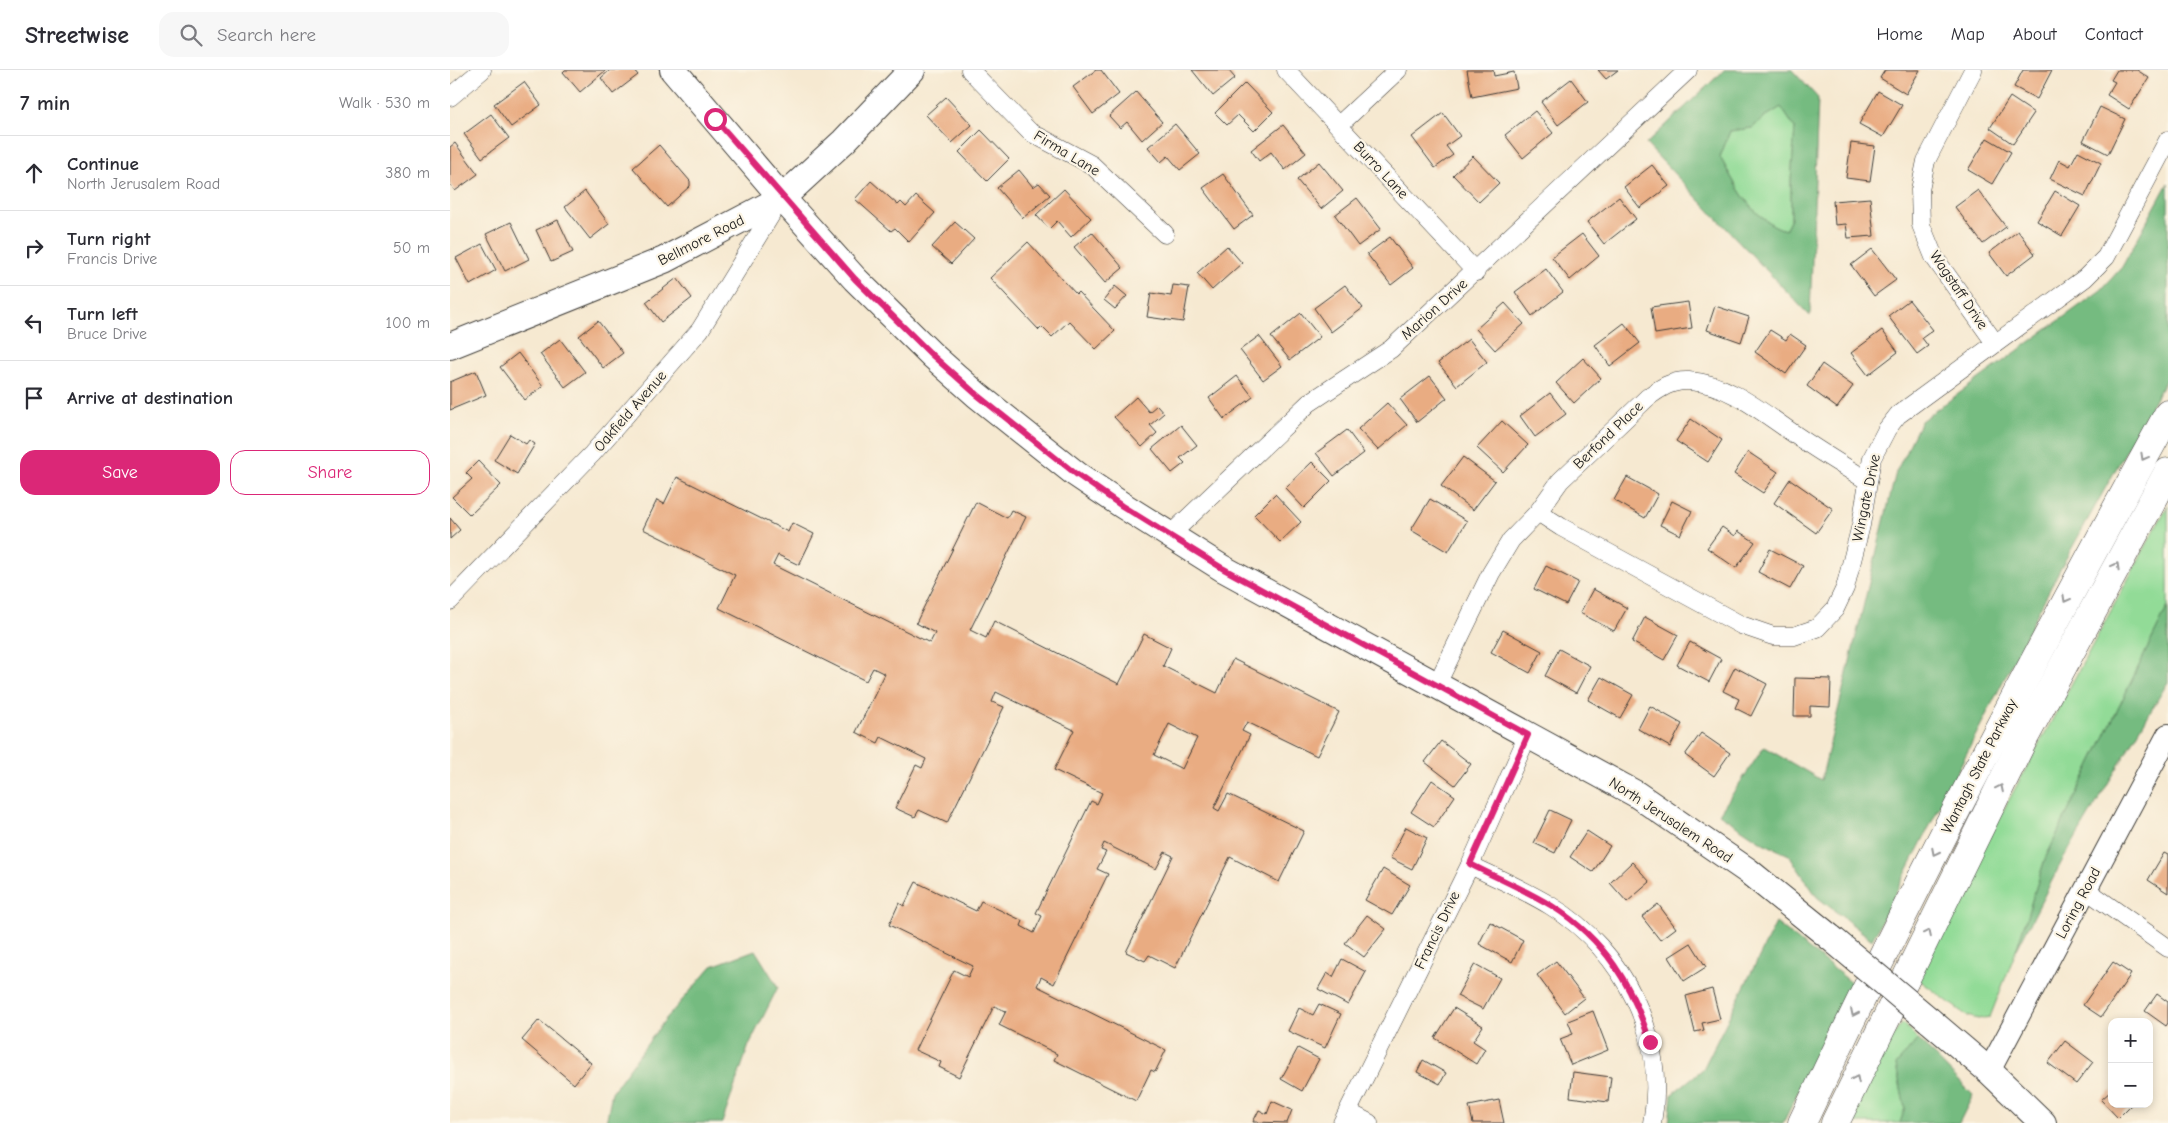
<!DOCTYPE html>
<html lang="en">
<head>
<meta charset="utf-8">
<style>
	body { margin:0; font-family:"Comic Neue",sans-serif; background:#f7f7f7; color:#2b2b33 }
	.controls { position:absolute; right:15px; bottom:15px; display:grid; overflow:hidden; border-radius:10px; box-shadow:0 2px 8px #0003 }
	.controls button { width:45px; height:45px; display:grid; place-items:center; padding:0; border:0; border-bottom:1px solid #e1e1e2; background:#fff; color:#2b2b33; font:25px sans-serif }
	.stop { position:absolute; width:15px; height:15px; margin:-11px; border:4px solid #db2777; border-radius:50%; background:#fff }
	.stop.end { background:#db2777; border-color:#fff; box-shadow:0 1px 5px #0008 }
	.list { margin:0; padding:0; list-style:none }
	h2 { display:flex; justify-content:space-between; align-items:center; height:65px; margin:0; padding:0 20px; font-size:21px }
	h2 small { font-size:16px; font-weight:400; color:#7c7c81 }
	.list li { display:grid; grid-template-columns:32px 1fr auto; gap:15px; align-items:center; box-sizing:border-box; height:75px; padding:0 20px; border-top:1px solid #e1e1e2 }
	.list b { display:block; font-size:19px; white-space:nowrap }
	.list p { margin:0; font-size:16px; white-space:nowrap; color:#7c7c81 }
	.list em { font-size:16px; font-style:normal; color:#7c7c81 }
	.actions { display:flex; gap:10px; padding:15px 20px }
	.actions a { flex:1; padding:11px 0; border:1px solid #db2777; border-radius:15px; text-align:center; font-size:18px; color:#db2777 }
	.actions .main { background:#db2777; color:#fff }
	.icon { flex:none; width:28px; height:28px; fill:none; stroke:currentColor; stroke-width:2; stroke-linecap:round; stroke-linejoin:round }
	.map { position:relative; flex:none; width:1718px; height:1053px; overflow:hidden }
	header { display:flex; align-items:center; gap:30px; box-sizing:border-box; height:70px; padding:0 25px; background:#fff; border-bottom:1px solid #e1e1e2 }
	header strong { font-size:24px }
	nav { display:flex; gap:28px; margin-inline-start:auto; font-size:18px }
	.search { width:350px; height:45px; background:#f7f7f7; display:flex; align-items:center; gap:12px; box-sizing:border-box; padding:0 18px; border-radius:15px; color:#7c7c81; font-size:19px }
	main { display:flex }
	aside { flex:1; background:#fff }
	.map>svg:first-child { display:block }
	.green { fill:#92db97; stroke:#577c5a }
	.forest { fill:#75bb80; stroke:#486c4e; fill-rule:evenodd }
	.building { fill:#e9ac82; fill-rule:evenodd }
	.lines { fill:none; stroke-linecap:round; stroke-linejoin:round }
	.minor-casing { stroke:#3d3b37; stroke-width:19 }
	.tertiary-casing { stroke:#3d3b37; stroke-width:24 }
	.secondary-casing { stroke:#3d3b37; stroke-width:28 }
	.motorway-casing { stroke:#3d3b37; stroke-width:29 }
	.minor { stroke:#fff; stroke-width:18 }
	.tertiary { stroke:#fff; stroke-width:22 }
	.secondary { stroke:#fff; stroke-width:26 }
	.motorway { stroke:#fff; stroke-width:28 }
	.secondary-bridge-casing { stroke:#3d3b37; stroke-width:28; stroke-linecap:butt }
	.secondary-bridge { stroke:#fff; stroke-width:26 }
	.oneway { stroke:#999 }
	.route { stroke:#db2777; stroke-width:6 }
	.labels { text-anchor:middle; stroke-width:4.5; stroke-linejoin:round; paint-order:stroke }
	.street-label { font-size:15px; fill:#1c1c1c; stroke:#fcf5e5 }
</style>
</head>
<body>
<header>
<strong>Streetwise</strong>
<div class="search"><svg class="icon" aria-label="search" viewBox="0 0 24 24"><circle cx="10" cy="10" r="6"/><path d="M15 15l6 6"/></svg>Search here</div>
<nav><a>Home</a><a>Map</a><a>About</a><a>Contact</a></nav>
</header>
<main>
<aside>
<h2>7 min<small>Walk · 530 m</small></h2>
<ul class="list">
<li><svg class="icon" aria-label="ahead" viewBox="0 0 24 24"><path d="M12 20V5M6 11l6-6 6 6"/></svg><div><b>Continue</b><p>North Jerusalem Road</p></div><em>380 m</em></li>
<li><svg class="icon" aria-label="right" viewBox="0 0 24 24"><path d="M7 20v-9h11M14 6l5 5-5 5"/></svg><div><b>Turn right</b><p>Francis Drive</p></div><em>50 m</em></li>
<li><svg class="icon" aria-label="left" viewBox="0 0 24 24"><path d="M17 20v-9H6M10 6l-5 5 5 5"/></svg><div><b>Turn left</b><p>Bruce Drive</p></div><em>100 m</em></li>
<li><svg class="icon" aria-label="arrive" viewBox="0 0 24 24"><path d="M6 21V4h12l-3 4 3 4H6"/></svg><div><b>Arrive at destination</b></div></li>
</ul>
<div class="actions"><a class="main">Save</a><a>Share</a></div>
</aside>
<div class="map">
<svg width="1718" height="1053" viewBox="0 0 1718 1053">
	<rect width="100%" height="100%" fill="#fcf5e5"/>
	<filter id="ink" filterUnits="userSpaceOnUse"><feTurbulence type="fractalNoise" baseFrequency=".02" numOctaves="2"/><feDisplacementMap in="SourceGraphic" scale="10" xChannelSelector="R" yChannelSelector="G"/><feConvolveMatrix kernelMatrix="1 2 1 2 8 2 1 2 1" color-interpolation-filters="sRGB"/></filter>
	<filter id="wash" filterUnits="userSpaceOnUse"><feTurbulence type="fractalNoise" baseFrequency=".0096" numOctaves="4" result="noise"/><feDisplacementMap in="SourceGraphic" scale="20" xChannelSelector="R" yChannelSelector="G"/><feGaussianBlur stdDeviation="1.12" result="paint"/><feColorMatrix in="noise" values="0 0 0 0 0 0 0 0 0 0 0 0 0 0 0 0 0 1.4 0 .05"/><feComposite in="paint" operator="in"/></filter>
	<g filter="url(#wash)">
		<rect width="100%" height="100%" fill="#f6e9d1"/>
		<g class="green">
			<path d="M 1331,37 L 1345,58 L 1341,111 L 1341,148 L 1335,160 C 1302,150 1286,115 1270,87 L 1280,61 L 1302,58 L 1315,47 Z"/>
			<polygon points="1718,435 1718,536 1595,789 1566,881 1540,947 1528,949 1517,946 1464,906"/>
			<polygon points="1452,953 1468,969 1446,995 1455,1038 1450,1053 1394,1053 1417,1002"/>
		</g>
		<g class="forest">
			<path d="M 1274,0 L 1342,0 L 1368,28 L 1360,246 L 1196,74 ZM 1331,37 L 1345,58 L 1341,111 L 1341,148 L 1335,160 C 1302,150 1285,114 1270,87 L 1280,61 L 1302,58 L 1315,47 Z"/>
			<polygon points="1718,113 1718,306 1609,501 1422,870 1367,827 1339,785 1313,773 1269,744 1314,677 1371,710 1446,402 1471,351 1651,220 1672,197"/>
			<polygon points="1718,536 1718,612 1611,793 1566,881 1595,789"/>
			<polygon points="1326,853 1402,913 1333,1053 1219,1053 1222,1024 1253,999"/>
			<polygon points="305,880 328,917 299,975 272,1053 156,1053 162,1022 214,951 262,896"/>
			<polygon points="1468,969 1523,1025 1509,1053 1450,1053 1455,1038 1446,995"/>
		</g>
		<g id="blocks">
			<g class="building">
				<polygon points="115,0 156,0 130,22 113,2"/>
				<polygon points="160,0 184,0 188,5 163,24 151,8"/>
				<polygon points="646,0 651,0 669,24 643,44 623,17"/>
				<polygon points="742,0 778,0 785,8 763,26"/>
				<polygon points="1017,0 1043,0 1044,6 1064,2 1067,18 1022,27"/>
				<polygon points="1148,0 1168,0 1156,9"/>
				<polygon points="1435,0 1470,0 1456,24 1430,8"/>
				<polygon points="1573,0 1602,0 1587,29 1564,17"/>
				<polygon points="1667,0 1687,0 1699,8 1679,39 1657,25 1665,12 1661,10"/>
				<polygon points="1121,9 1138,32 1108,55 1091,32"/>
				<polygon points="74,12 91,35 61,57 44,34"/>
				<polygon points="795,13 823,42 804,61 788,45 777,55 765,43"/>
				<polygon points="1428,21 1452,35 1433,67 1409,54"/>
				<polygon points="686,22 712,52 692,70 677,52 670,58 659,46"/>
				<polygon points="496,27 522,55 502,73 476,45"/>
				<polygon points="1560,27 1584,43 1563,74 1540,58"/>
				<polygon points="1650,37 1675,49 1658,84 1633,71"/>
				<polygon points="1085,41 1103,63 1073,88 1055,65"/>
				<polygon points="993,43 1010,66 996,76 1003,85 985,98 962,67"/>
				<polygon points="41,44 59,68 32,88 14,64"/>
				<polygon points="725,54 750,84 730,100 718,86 711,92 698,77"/>
				<polygon points="833,55 856,83 835,100 821,82 809,91 801,80"/>
				<polygon points="531,60 559,89 537,111 509,82"/>
				<polygon points="1537,68 1561,82 1542,114 1518,100"/>
				<polygon points="5,73 28,104 5,121 0,114 0,77"/>
				<polygon points="1401,73 1425,76 1420,111 1396,108"/>
				<polygon points="209,75 240,111 240,116 217,137 183,98"/>
				<polygon points="1628,81 1651,93 1635,126 1600,109 1609,90 1620,96"/>
				<polygon points="1023,86 1049,113 1029,132 1003,105"/>
				<polygon points="869,92 893,121 871,139 847,110"/>
				<polygon points="1202,95 1219,116 1190,138 1174,117"/>
				<polygon points="569,100 583,117 589,113 600,125 573,148 547,118"/>
				<polygon points="773,104 803,145 784,159 753,118"/>
				<polygon points="421,111 448,135 451,132 456,137 466,126 485,143 459,172 445,158 441,161 405,129"/>
				<polygon points="614,119 641,148 621,167 607,151 599,159 586,145"/>
				<polygon points="1528,120 1556,157 1533,174 1505,137"/>
				<polygon points="135,121 159,154 140,169 115,137"/>
				<polygon points="1605,121 1630,136 1612,166 1587,151"/>
				<polygon points="1169,127 1186,149 1154,174 1137,152"/>
				<polygon points="907,128 931,159 908,176 885,145"/>
				<polygon points="1420,128 1424,166 1398,168 1396,154 1385,155 1383,131"/>
				<polygon points="108,150 123,182 101,192 86,160"/>
				<polygon points="61,152 79,189 55,201 36,164"/>
				<polygon points="505,152 524,169 501,194 482,177"/>
				<polygon points="1568,161 1585,184 1556,206 1539,183"/>
				<polygon points="642,162 673,198 655,213 624,177"/>
				<polygon points="1132,164 1149,186 1120,210 1102,187"/>
				<polygon points="940,167 963,198 941,215 917,184"/>
				<polygon points="578,172 626,224 628,222 665,261 646,279 619,251 602,267 592,257 589,260 540,208"/>
				<polygon points="32,174 46,200 20,215 6,188"/>
				<polygon points="777,176 792,193 762,220 747,203"/>
				<polygon points="1422,179 1446,210 1424,226 1401,195"/>
				<polygon points="1096,199 1113,222 1082,246 1065,222"/>
				<polygon points="227,208 242,228 211,252 196,232"/>
				<polygon points="723,215 739,217 733,252 697,247 701,223 721,226"/>
				<polygon points="895,215 913,238 881,262 864,238"/>
				<polygon points="665,216 677,226 665,239 654,230"/>
				<polygon points="1459,230 1483,260 1472,268 1478,276 1467,284 1438,246"/>
				<polygon points="1238,232 1242,258 1205,264 1201,237"/>
				<polygon points="1055,233 1074,254 1045,280 1026,259"/>
				<polygon points="1265,236 1299,247 1291,272 1257,260"/>
				<polygon points="851,243 870,267 840,290 821,267"/>
				<polygon points="148,251 173,283 153,298 129,266"/>
				<polygon points="1174,253 1190,273 1160,296 1145,275"/>
				<polygon points="1320,260 1336,270 1340,264 1356,275 1336,304 1305,282"/>
				<polygon points="1432,260 1448,282 1418,305 1401,283"/>
				<polygon points="809,266 832,296 813,310 790,280"/>
				<polygon points="110,269 135,302 115,317 90,284"/>
				<polygon points="1019,269 1037,292 1007,316 988,293"/>
				<polygon points="68,283 93,316 75,330 50,297"/>
				<polygon points="1133,288 1151,308 1124,333 1106,313"/>
				<polygon points="1372,294 1403,316 1387,338 1357,316"/>
				<polygon points="26,301 36,325 0,340 0,312"/>
				<polygon points="787,306 803,327 774,349 759,328"/>
				<polygon points="980,306 997,328 967,352 950,329"/>
				<polygon points="1100,323 1116,344 1085,367 1070,346"/>
				<polygon points="686,327 699,342 707,335 714,343 700,355 707,363 692,377 664,347"/>
				<polygon points="937,333 957,355 928,380 908,359"/>
				<polygon points="1241,349 1272,370 1258,392 1226,371"/>
				<polygon points="1052,351 1078,375 1053,402 1027,378"/>
				<polygon points="731,355 747,375 730,388 735,393 722,403 702,379"/>
				<polygon points="897,360 914,383 884,406 866,383"/>
				<polygon points="60,364 76,374 79,370 85,374 67,404 44,390"/>
				<polygon points="1298,382 1328,402 1313,423 1284,404"/>
				<polygon points="1013,387 1045,411 1023,440 991,416"/>
				<polygon points="28,391 51,415 20,445 2,427 22,409 16,403"/>
				<polygon points="862,392 881,411 854,438 835,418"/>
				<path d="M 227,407 L 338,462 L 342,453 L 364,464 L 349,495 L 328,485 L 323,495 L 480,573 L 485,563 L 466,553 L 526,432 L 557,448 L 561,440 L 576,447 L 520,560 L 536,568 L 544,551 L 669,614 L 694,564 L 721,578 L 713,596 L 767,623 L 783,589 L 889,642 L 867,686 L 797,652 L 792,661 L 800,665 L 764,738 L 769,741 L 778,724 L 854,761 L 829,812 L 780,787 L 725,898 L 699,885 L 695,891 L 676,882 L 723,786 L 715,782 L 706,799 L 654,773 L 651,780 L 656,782 L 647,799 L 658,804 L 604,914 L 591,907 L 587,916 L 716,980 L 705,1002 L 701,1000 L 686,1031 L 604,990 L 607,984 L 549,955 L 556,941 L 544,936 L 509,1007 L 489,997 L 491,992 L 465,980 L 504,900 L 518,907 L 523,896 L 439,855 L 449,833 L 454,836 L 466,812 L 526,841 L 531,831 L 573,851 L 571,856 L 584,863 L 592,846 L 586,843 L 641,731 L 647,734 L 652,723 L 604,700 L 624,660 L 546,622 L 542,632 L 554,637 L 497,753 L 469,740 L 465,747 L 445,738 L 466,695 L 472,698 L 476,689 L 431,667 L 428,673 L 406,662 L 435,604 L 423,598 L 416,611 L 269,538 L 285,505 L 193,459 L 207,430 L 214,434 ZM 719,654 L 747,668 L 732,699 L 704,685 Z"/>
				<polygon points="1177,407 1208,424 1195,448 1164,430"/>
				<polygon points="1340,409 1383,439 1366,463 1324,433"/>
				<polygon points="825,424 851,452 830,472 804,445"/>
				<polygon points="980,429 1017,451 998,482 961,460"/>
				<polygon points="1222,431 1242,441 1230,465 1210,455"/>
				<polygon points="0,448 10,460 0,469"/>
				<polygon points="1272,457 1285,466 1288,461 1305,472 1286,498 1257,478"/>
				<polygon points="1320,479 1353,496 1340,519 1308,502"/>
				<polygon points="1096,496 1128,512 1116,535 1084,519"/>
				<polygon points="1143,519 1177,538 1164,561 1130,543"/>
				<polygon points="1195,547 1228,565 1214,590 1182,572"/>
				<polygon points="1053,560 1092,581 1080,603 1041,582"/>
				<polygon points="1240,572 1271,589 1259,612 1227,595"/>
				<polygon points="1109,579 1140,596 1126,623 1095,606"/>
				<polygon points="1285,597 1317,614 1301,646 1285,638 1289,629 1273,621"/>
				<polygon points="1151,607 1183,625 1170,648 1138,630"/>
				<polygon points="1345,608 1381,609 1380,637 1360,636 1360,646 1344,646"/>
				<polygon points="1200,636 1232,654 1220,677 1188,659"/>
				<polygon points="1251,663 1280,683 1264,706 1235,685"/>
				<polygon points="991,671 1021,694 1005,715 975,692"/>
				<polygon points="982,710 1005,726 984,757 961,742"/>
				<polygon points="1100,740 1121,750 1105,783 1084,773"/>
				<polygon points="956,757 977,768 962,799 940,788"/>
				<polygon points="1137,761 1160,776 1143,802 1120,787"/>
				<polygon points="1714,783 1718,785 1718,823 1698,810"/>
				<polygon points="1182,792 1200,812 1177,832 1160,813"/>
				<polygon points="933,799 960,815 942,845 915,830"/>
				<polygon points="1208,834 1226,858 1210,870 1192,847"/>
				<polygon points="917,845 936,859 914,887 895,873"/>
				<polygon points="1040,852 1073,870 1062,892 1029,874"/>
				<polygon points="1241,873 1256,897 1234,911 1219,887"/>
				<polygon points="892,889 916,902 898,935 868,919 877,903 883,907"/>
				<polygon points="1106,891 1134,928 1115,943 1087,905"/>
				<polygon points="1663,892 1681,904 1651,947 1633,935"/>
				<polygon points="1025,894 1050,908 1033,939 1007,926"/>
				<polygon points="1262,919 1270,949 1252,953 1254,960 1245,962 1236,926"/>
				<polygon points="1707,924 1718,932 1718,953 1716,956 1695,941"/>
				<polygon points="869,934 891,944 875,978 838,961 849,938 863,945"/>
				<polygon points="1004,938 1033,956 1023,971 1035,979 1026,994 985,968"/>
				<polygon points="1143,941 1158,980 1121,995 1110,969 1123,964 1118,951"/>
				<polygon points="89,950 141,993 124,1014 72,970"/>
				<polygon points="1615,971 1643,992 1626,1014 1598,993"/>
				<polygon points="848,978 869,989 852,1021 831,1009"/>
				<polygon points="973,990 996,1003 990,1014 967,1002"/>
				<polygon points="1123,1002 1161,1007 1158,1032 1120,1027"/>
				<polygon points="1662,1020 1662,1034 1682,1034 1668,1048 1651,1030"/>
				<polygon points="1049,1030 1054,1053 1023,1053 1019,1036"/>
				<polygon points="822,1031 842,1040 837,1053 803,1052 809,1040 817,1044"/>
			</g>
		</g>
	</g>
	<g filter="url(#ink)">
		<use href="#blocks" fill-opacity="0" stroke="#3d3b37" stroke-width="1"/>
		<g class="lines">
			<defs>
				<g id="minor">
					<polyline points="520,0 580,62 642,95 715,164"/>
					<polyline points="836,0 1026,202"/>
					<polyline points="1523,0 1476,91 1470,120 1471,155 1484,187 1545,273"/>
					<polyline points="0,27 32,0"/>
					<polyline points="889,55 948,0"/>
					<polyline points="1088,442 1111,457 1291,555 1323,566 1344,566 1367,558 1385,539 1395,518 1411,455 1422,388 1437,359 1448,345 1635,208 1656,187 1718,70"/>
					<polyline points="720,465 859,333 941,279 1238,0"/>
					<polyline points="0,531 142,384 250,260 330,130"/>
					<path d="M 986,616 L 1041,503 L 1061,470 L 1088,442 L 1110,411 L 1197,328 C 1210,318 1222,310 1239,311 C 1280,313 1317,346 1350,368 C 1372,383 1395,397 1418,411"/>
					<path d="M 1020,795 C 1047,808 1075,820 1101,836 C 1174,880 1218,969 1202,1053"/>
					<polyline points="1635,819 1718,878"/>
					<polyline points="898,1042 919,1053"/>
					<polyline points="892,1053 1020,795 1078,665"/>
				</g>
				<polyline id="tertiary" points="1539,1001 1718,665"/>
				<g id="secondary">
					<polyline points="223,0 332,128 405,209 482,285 527,325 626,404 672,435 772,498 1186,724 1298,801 1381,868"/>
					<polyline points="0,276 214,190 332,128 394,71 462,0"/>
					<polyline points="1479,950 1539,1001 1593,1053"/>
				</g>
				<g id="motorway">
					<path d="M 1352,1053 C 1465,812 1590,577 1718,344"/>
					<polyline points="1385,1053 1573,670 1718,402"/>
				</g>
			</defs>
			<use href="#minor" class="minor-casing"/>
			<use href="#tertiary" class="tertiary-casing"/>
			<use href="#secondary" class="secondary-casing"/>
			<use href="#motorway" class="motorway-casing"/>
			<use href="#minor" class="minor"/>
			<use href="#tertiary" class="tertiary"/>
			<use href="#secondary" class="secondary"/>
			<use href="#motorway" class="motorway"/>
			<defs>
				<polyline id="secondary-bridge" points="1381,868 1479,950"/>
			</defs>
			<use href="#secondary-bridge" class="secondary-bridge-casing"/>
			<use href="#secondary-bridge" class="secondary-bridge"/>
		</g>
		<defs><path id="oneway-chevron" d="M-2-3.5L2.5 0L-2 3.5" fill="none" stroke-width="1.6" stroke-linecap="round" stroke-linejoin="round" transform="scale(1.25)"/></defs>
		<g class="oneway">
			<use href="#oneway-chevron" transform="translate(1694 387) rotate(119)"/>
			<use href="#oneway-chevron" transform="translate(1666 496) rotate(-61)"/>
			<use href="#oneway-chevron" transform="translate(1616 529) rotate(119)"/>
			<use href="#oneway-chevron" transform="translate(1550 718) rotate(-64)"/>
			<use href="#oneway-chevron" transform="translate(1485 782) rotate(117)"/>
			<use href="#oneway-chevron" transform="translate(1478 863) rotate(-64)"/>
			<use href="#oneway-chevron" transform="translate(1404 943) rotate(116)"/>
			<use href="#oneway-chevron" transform="translate(1406 1009) rotate(-64)"/>
		</g>
	</g>
	<g class="lines" filter="url(#ink)">
		<path class="route" d="M 265,49 L 405,209 L 482,285 L 527,325 L 626,404 L 672,436 L 772,498 L 1078,665 L 1020,794 C 1047,808 1076,820 1102,836 C 1155,870 1182,914 1200,972"/>
	</g>
	<g class="labels">
		<g class="street-label">
			<text transform="translate(617 83) rotate(31)" y="5">Firma Lane</text>
			<text transform="translate(931 100) rotate(47)" y="5">Burro Lane</text>
			<text transform="translate(251 170) rotate(-27)" y="5">Bellmore Road</text>
			<text transform="translate(1509 220) rotate(56)" y="5">Wagstaff Drive</text>
			<text transform="translate(984 239) rotate(-42)" y="5">Marion Drive</text>
			<text transform="translate(180 341) rotate(-49)" y="5">Oakfield Avenue</text>
			<text transform="translate(1158 365) rotate(-44)" y="5">Berfond Place</text>
			<text transform="translate(1416 428) rotate(-78)" y="5">Wingate Drive</text>
			<text transform="translate(1529 696) rotate(-63)" y="5">Wantagh State Parkway</text>
			<text transform="translate(1221 750) rotate(33)" y="5">North Jerusalem Road</text>
			<text transform="translate(1628 833) rotate(-62)" y="5">Loring Road</text>
			<text transform="translate(987 860) rotate(-64)" y="5">Francis Drive</text>
		</g>
	</g>
</svg>
<div class="controls">
<button>+</button>
<button>−</button>
</div>
<div class="stop" style="left:265px;top:49px"></div>
<div class="stop end" style="left:1200px;top:972px"></div>
</div>
</main>
</body>
</html>
